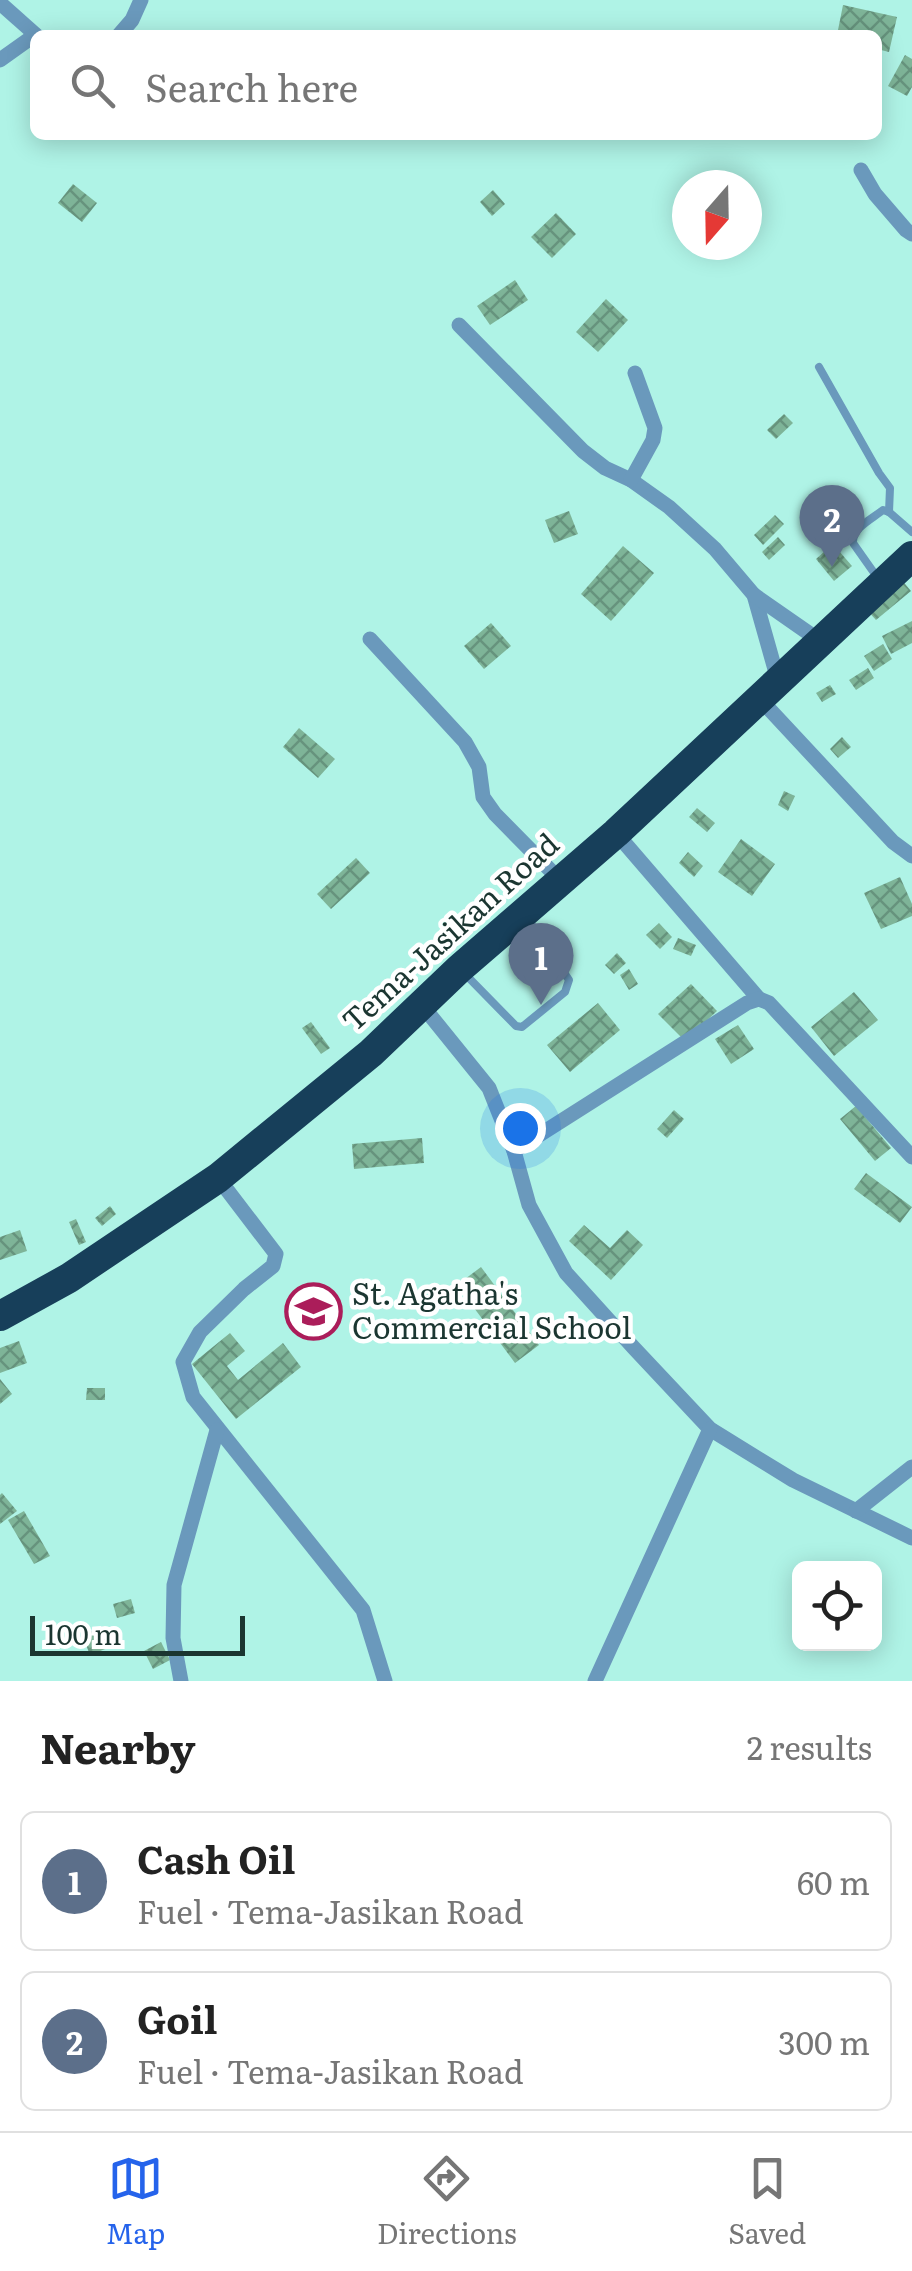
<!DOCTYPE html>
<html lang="en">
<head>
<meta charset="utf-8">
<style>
	body { margin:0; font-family:Literata,serif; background:#f2f2f2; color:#222 }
	.controls { position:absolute; right:30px; bottom:30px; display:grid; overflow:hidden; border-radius:15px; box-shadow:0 5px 25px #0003 }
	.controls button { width:90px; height:90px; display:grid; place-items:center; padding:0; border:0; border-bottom:2px solid #e0e0e0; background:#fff; color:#222; font:50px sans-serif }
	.compass { position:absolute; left:672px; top:170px; width:90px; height:90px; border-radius:50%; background:#fff; box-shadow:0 5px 25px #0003; rotate:200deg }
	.scale { position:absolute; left:30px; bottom:25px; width:215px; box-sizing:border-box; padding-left:10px; border:5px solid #1b3631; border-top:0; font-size:28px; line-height:35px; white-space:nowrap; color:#1b3631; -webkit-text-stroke:8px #fff; paint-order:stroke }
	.you { position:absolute; left:520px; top:1128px; width:35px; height:35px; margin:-25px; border:8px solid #fff; border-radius:50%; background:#1a73e8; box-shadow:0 0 0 15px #1a73e833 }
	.badge { display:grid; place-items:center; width:65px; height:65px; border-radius:50%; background:#2563eb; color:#fff; font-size:32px; font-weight:700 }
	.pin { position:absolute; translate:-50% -82px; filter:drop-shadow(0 2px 5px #0008) }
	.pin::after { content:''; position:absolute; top:52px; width:35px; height:30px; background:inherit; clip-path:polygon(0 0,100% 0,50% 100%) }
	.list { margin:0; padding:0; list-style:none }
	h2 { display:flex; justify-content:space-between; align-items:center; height:130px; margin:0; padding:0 40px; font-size:42px }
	h2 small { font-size:32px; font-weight:400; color:#767676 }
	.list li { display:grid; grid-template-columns:65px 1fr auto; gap:30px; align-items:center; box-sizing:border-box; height:140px; margin:0 20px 20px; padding:0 20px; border:2px solid #e0e0e0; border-radius:15px }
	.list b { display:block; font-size:38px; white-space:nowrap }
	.list p { margin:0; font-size:32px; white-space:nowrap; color:#767676 }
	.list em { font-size:32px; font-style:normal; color:#767676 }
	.icon { flex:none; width:55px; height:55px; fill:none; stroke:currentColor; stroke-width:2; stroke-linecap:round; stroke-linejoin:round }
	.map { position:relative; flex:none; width:912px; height:1681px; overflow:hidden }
	.search { position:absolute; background:#fff; box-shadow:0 5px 25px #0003; left:30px; right:30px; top:30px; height:110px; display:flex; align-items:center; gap:25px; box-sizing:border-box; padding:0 35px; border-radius:15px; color:#767676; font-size:38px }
	.sheet { height:450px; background:#fff }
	nav { display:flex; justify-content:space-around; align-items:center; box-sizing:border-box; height:140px; border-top:2px solid #e0e0e0; background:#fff; font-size:28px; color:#767676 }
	nav a { display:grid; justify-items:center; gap:5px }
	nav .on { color:#2563eb }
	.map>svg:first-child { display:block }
	.building { fill:url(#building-cross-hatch) }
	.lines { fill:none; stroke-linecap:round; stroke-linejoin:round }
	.lane { stroke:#6a99bc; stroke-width:8 }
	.street { stroke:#6a99bc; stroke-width:15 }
	.highway { stroke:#173f5a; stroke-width:30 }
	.labels { text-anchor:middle; stroke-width:9; stroke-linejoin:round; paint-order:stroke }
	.street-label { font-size:30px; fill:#1b3631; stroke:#fff }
	.poi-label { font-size:30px; fill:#1b3631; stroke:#fff; text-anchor:start }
</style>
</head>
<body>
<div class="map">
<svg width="912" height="1681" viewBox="0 0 912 1681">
	<defs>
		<pattern id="building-cross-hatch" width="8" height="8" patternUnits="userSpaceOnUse" patternTransform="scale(2.5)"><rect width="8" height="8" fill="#7eb498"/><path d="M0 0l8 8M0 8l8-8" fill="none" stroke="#66937d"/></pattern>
	</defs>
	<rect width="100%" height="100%" fill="#aff3e6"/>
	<g class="building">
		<polygon points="843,5 897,17 889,52 877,49 877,35 837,35"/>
		<polygon points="905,55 912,59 912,87 907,96 888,86"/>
		<polygon points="73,184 97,203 82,222 58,203"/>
		<polygon points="493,190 505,204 492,216 480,202"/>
		<polygon points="556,213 576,234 552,258 531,237"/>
		<polygon points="515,280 528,300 490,325 477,306"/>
		<polygon points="606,299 628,320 598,352 576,332"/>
		<polygon points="784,414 793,423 776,439 767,430"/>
		<polygon points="569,511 578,534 554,543 545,520"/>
		<polygon points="775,515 784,524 763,545 754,535"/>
		<polygon points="778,537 785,545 769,560 762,552"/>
		<polygon points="833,544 852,566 834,581 816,559"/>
		<polygon points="623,546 654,573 611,621 581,594"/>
		<polygon points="900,578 911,591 876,620 865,608"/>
		<polygon points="912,621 912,643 891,654 882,636"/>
		<polygon points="491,623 511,646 484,669 464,646"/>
		<polygon points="883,644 892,659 874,671 864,656"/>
		<polygon points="868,668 874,678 856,690 849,680"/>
		<polygon points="830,685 836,694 822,702 816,693"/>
		<polygon points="299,728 335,759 318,778 283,747"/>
		<polygon points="842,737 851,747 838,758 830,749"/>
		<polygon points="784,791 795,796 788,811 778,805"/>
		<polygon points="697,808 715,823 707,832 689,817"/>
		<polygon points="741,839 775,864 752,896 718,872"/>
		<polygon points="688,852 703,866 694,877 679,863"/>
		<polygon points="356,858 370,873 331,909 317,894"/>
		<polygon points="900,877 912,904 912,916 881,929 864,893"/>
		<polygon points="659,923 672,937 660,949 646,935"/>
		<polygon points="678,938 696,945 691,956 673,949"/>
		<polygon points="617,953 626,963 614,974 605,965"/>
		<polygon points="629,969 638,984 629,990 620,975"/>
		<polygon points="691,984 717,1011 685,1041 658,1014"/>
		<polygon points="854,992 878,1020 834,1056 811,1027"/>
		<polygon points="598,1003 620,1030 570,1072 547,1045"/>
		<polygon points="311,1022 330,1048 321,1054 302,1028"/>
		<polygon points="738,1025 754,1049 731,1064 715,1039"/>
		<polygon points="856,1106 891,1148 875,1161 840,1119"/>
		<polygon points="674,1110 684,1119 667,1138 657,1129"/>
		<polygon points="422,1138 424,1163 354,1169 352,1144"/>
		<polygon points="866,1173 912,1207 900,1223 854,1189"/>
		<polygon points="110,1206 116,1214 102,1226 95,1218"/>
		<polygon points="76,1219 86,1242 79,1245 69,1222"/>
		<polygon points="584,1225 610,1248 627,1230 643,1245 611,1280 569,1241"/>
		<polygon points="20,1230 27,1251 0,1260 0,1237"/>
		<polygon points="481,1267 539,1345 515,1363 457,1285"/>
		<polygon points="230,1333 245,1351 227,1366 238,1380 283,1343 301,1367 236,1419 192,1364"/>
		<polygon points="19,1341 27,1363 0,1373 0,1348"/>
		<polygon points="0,1379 12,1394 0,1404"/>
		<polygon points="87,1388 105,1388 105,1400 86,1400"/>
		<polygon points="2,1493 17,1511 0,1524 0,1495"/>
		<polygon points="24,1511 50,1556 34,1564 8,1520"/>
		<polygon points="131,1599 135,1613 117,1618 113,1604"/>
		<polygon points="105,1626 113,1646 90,1655 82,1635"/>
		<polygon points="161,1642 170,1660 153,1669 144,1651"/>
	</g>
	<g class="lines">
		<g class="lane">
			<polyline points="819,367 879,473 890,488 889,512"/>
			<path d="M 877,577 L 853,543 C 852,528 872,519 883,510 L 889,512 L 912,532"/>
			<polyline points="466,975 516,1026 522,1027 565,992 569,980 527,918"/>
		</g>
		<g class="street">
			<polyline points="0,3 36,35"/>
			<polyline points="119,35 132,20 141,0"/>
			<polyline points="0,60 35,35"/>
			<polyline points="861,170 875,194 906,230 912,234"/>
			<polyline points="459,325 583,451 605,468 631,480 669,507 715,549 754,595 778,680"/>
			<polyline points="631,480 653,440 655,428 635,373"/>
			<polyline points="754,595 820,641"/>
			<polyline points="370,639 465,742 479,767 483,797 495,814 560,880"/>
			<polyline points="759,698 893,842 912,856"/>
			<polyline points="616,833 759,999"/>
			<polyline points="421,1004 489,1088 514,1151 529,1205 566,1273 633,1347 710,1429 793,1480 912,1538"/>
			<polyline points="514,1151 747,1003 759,999 769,1003 912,1157"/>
			<polyline points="218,1178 276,1254 273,1266 244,1289 200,1332 183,1362 193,1397 363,1610 385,1681"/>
			<polyline points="856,1511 912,1467"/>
			<polyline points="181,1681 173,1638 174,1585 217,1430"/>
			<polyline points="595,1681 710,1429"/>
		</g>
		<polyline class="highway" points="0,1316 69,1278 218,1178 371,1053 459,969 616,833 912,556"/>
	</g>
	<defs>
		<symbol id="school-ring" viewBox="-11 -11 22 22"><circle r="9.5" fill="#fff" stroke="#ab1d5a" stroke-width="1.5"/><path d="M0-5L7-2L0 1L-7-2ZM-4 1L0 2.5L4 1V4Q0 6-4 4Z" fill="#ab1d5a"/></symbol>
	</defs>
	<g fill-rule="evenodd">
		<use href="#school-ring" x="282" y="1280" width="63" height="63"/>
	</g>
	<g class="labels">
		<g class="street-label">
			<text transform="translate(451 933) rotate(-42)" y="10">Tema-Jasikan Road</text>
		</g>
		<g class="poi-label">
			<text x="352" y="1305">St. Agatha's<tspan x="352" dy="34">Commercial School</tspan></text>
		</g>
	</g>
</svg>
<div class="controls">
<button><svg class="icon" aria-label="locate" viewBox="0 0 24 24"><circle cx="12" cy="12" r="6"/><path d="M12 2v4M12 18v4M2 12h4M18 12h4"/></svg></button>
</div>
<svg class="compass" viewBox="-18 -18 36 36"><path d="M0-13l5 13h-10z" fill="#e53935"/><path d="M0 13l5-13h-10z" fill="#767676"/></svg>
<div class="scale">100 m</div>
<div class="you"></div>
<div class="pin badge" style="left:541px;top:1005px;background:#5c6f8a">1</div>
<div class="pin badge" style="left:832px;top:567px;background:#5c6f8a">2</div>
<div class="search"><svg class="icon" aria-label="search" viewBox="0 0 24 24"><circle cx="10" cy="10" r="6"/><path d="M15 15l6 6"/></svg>Search here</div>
</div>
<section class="sheet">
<h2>Nearby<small>2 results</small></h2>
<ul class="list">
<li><span class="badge" style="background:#5c6f8a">1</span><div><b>Cash Oil</b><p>Fuel · Tema-Jasikan Road</p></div><em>60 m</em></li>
<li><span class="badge" style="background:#5c6f8a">2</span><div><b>Goil</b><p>Fuel · Tema-Jasikan Road</p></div><em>300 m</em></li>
</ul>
</section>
<nav>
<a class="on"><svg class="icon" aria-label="map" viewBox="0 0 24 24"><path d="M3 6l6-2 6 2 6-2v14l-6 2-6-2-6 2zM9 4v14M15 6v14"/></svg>Map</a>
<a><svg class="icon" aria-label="directions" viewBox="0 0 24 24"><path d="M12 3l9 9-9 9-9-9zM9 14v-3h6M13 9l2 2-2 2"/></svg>Directions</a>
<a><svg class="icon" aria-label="saved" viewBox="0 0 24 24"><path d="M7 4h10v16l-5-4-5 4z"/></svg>Saved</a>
</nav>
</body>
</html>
